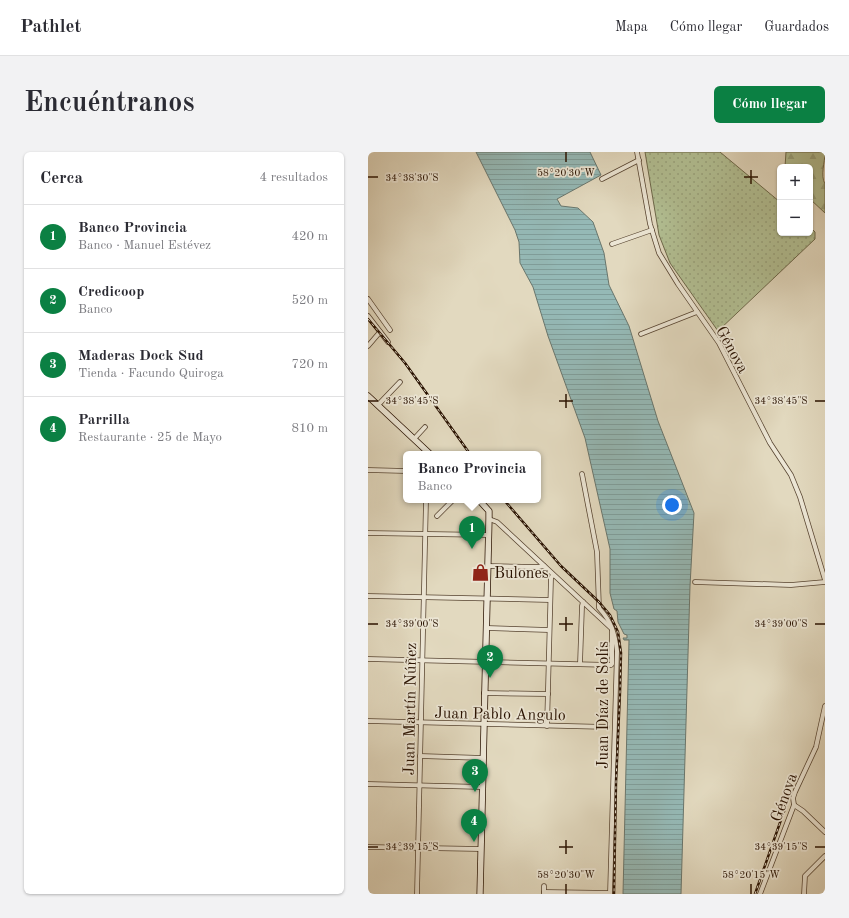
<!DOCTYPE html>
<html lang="es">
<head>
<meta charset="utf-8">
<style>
	body { margin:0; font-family:"Old Standard TT",serif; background:#f2f2f3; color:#2b2b33 }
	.controls { position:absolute; right:12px; top:12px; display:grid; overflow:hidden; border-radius:6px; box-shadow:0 1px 3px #0004 }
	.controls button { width:36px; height:36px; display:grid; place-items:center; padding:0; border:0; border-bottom:1px solid #e1e1e2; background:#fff; color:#2b2b33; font:20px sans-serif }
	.you { position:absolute; left:304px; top:353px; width:14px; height:14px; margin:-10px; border:3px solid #fff; border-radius:50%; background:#1a73e8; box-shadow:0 0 0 6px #1a73e833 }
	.badge { display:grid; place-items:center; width:26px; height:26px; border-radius:50%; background:#0b8043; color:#fff; font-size:13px; font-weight:700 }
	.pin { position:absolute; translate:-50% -33px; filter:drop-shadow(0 1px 2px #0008) }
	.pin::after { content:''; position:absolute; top:21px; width:14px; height:12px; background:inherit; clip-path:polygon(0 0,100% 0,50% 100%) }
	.popup { position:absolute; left:35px; top:299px; width:138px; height:52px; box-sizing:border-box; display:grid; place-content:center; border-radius:6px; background:#fff; filter:drop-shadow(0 1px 3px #0005); font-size:13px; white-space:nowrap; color:#7c7c81 }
	.popup b { font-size:15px; color:#2b2b33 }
	.popup::after { content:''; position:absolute; left:50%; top:100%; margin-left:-8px; border:8px solid transparent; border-top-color:#fff }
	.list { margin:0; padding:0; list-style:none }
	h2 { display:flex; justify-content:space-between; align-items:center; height:52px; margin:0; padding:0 16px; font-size:17px }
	h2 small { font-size:13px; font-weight:400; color:#7c7c81 }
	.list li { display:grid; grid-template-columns:26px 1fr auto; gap:12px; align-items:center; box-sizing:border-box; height:64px; padding:0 16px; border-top:1px solid #e1e1e2 }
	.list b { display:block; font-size:15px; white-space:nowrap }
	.list p { margin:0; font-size:13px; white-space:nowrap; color:#7c7c81 }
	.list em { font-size:13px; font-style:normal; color:#7c7c81 }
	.map { position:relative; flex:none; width:457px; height:742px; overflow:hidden; border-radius:6px }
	header { display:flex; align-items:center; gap:24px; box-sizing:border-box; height:56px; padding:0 20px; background:#fff; border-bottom:1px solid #e1e1e2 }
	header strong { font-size:19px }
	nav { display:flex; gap:22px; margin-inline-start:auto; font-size:14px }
	.intro { display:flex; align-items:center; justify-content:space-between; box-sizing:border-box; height:96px; padding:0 24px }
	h1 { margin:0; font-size:28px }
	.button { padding:10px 18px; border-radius:6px; background:#0b8043; color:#fff; font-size:14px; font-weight:700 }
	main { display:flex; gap:24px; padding:0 24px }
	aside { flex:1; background:#fff; border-radius:6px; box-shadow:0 1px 3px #0004 }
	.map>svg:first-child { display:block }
	.grass { fill:url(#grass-dots); stroke:#6d684a }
	.forest { fill:url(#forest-firs); stroke:#6d684a }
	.water { fill:url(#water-rules); stroke:#69766d }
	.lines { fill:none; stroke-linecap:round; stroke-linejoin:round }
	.minor-casing { stroke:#564330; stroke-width:5.5 }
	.secondary-casing { stroke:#281100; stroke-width:7 }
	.minor { stroke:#ece6d5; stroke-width:4 }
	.secondary { stroke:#ece6d5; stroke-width:5.5 }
	.rail-casing { stroke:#281100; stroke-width:2.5 }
	.rail { stroke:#ece6d5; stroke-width:1; stroke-dasharray:3; stroke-linecap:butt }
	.ticks { fill:none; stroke:#281100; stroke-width:1.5 }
	.labels { text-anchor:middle; stroke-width:3.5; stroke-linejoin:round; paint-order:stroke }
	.street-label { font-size:16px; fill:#281100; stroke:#ece6d5 }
	.poi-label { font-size:16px; fill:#281100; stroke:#ece6d5; text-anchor:start }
	.ticks-label { font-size:10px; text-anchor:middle; fill:#281100; stroke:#ece6d5; stroke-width:3.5; stroke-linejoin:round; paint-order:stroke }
</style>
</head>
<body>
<header>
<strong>Pathlet</strong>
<nav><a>Mapa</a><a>Cómo llegar</a><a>Guardados</a></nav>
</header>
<div class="intro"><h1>Encuéntranos</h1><a class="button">Cómo llegar</a></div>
<main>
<aside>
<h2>Cerca<small>4 resultados</small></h2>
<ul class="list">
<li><span class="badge">1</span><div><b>Banco Provincia</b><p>Banco · Manuel Estévez</p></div><em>420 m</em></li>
<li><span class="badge">2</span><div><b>Credicoop</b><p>Banco</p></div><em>520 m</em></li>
<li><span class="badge">3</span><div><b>Maderas Dock Sud</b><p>Tienda · Facundo Quiroga</p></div><em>720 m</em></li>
<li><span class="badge">4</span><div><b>Parrilla</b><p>Restaurante · 25 de Mayo</p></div><em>810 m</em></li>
</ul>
</aside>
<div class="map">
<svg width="457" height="742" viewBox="0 0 457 742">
	<defs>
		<pattern id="grass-dots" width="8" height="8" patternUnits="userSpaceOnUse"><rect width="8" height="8" fill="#b2bf93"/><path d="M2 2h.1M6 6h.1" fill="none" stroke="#99a37d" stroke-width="1.8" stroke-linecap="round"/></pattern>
		<pattern id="forest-firs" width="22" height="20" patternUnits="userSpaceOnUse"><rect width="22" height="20" fill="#b2bf93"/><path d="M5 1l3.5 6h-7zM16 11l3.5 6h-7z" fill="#99a37d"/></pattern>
		<pattern id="water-rules" width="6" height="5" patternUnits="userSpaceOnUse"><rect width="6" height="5" fill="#95b9b6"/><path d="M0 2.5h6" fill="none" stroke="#809e9b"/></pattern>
	</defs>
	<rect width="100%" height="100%" fill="#e2d9bf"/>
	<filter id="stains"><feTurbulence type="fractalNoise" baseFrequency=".005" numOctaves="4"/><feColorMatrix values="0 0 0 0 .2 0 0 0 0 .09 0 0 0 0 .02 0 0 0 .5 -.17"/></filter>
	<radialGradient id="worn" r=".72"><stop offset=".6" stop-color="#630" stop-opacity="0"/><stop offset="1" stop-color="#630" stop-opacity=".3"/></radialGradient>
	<polygon class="grass" points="277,0 352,0 412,50 412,81 442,81 442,75 447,80 447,87 350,179 302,111 291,83"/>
	<path class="forest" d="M 418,0 L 457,0 C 457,11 452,23 457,32 L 457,61 L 442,47 L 442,15 L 417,15 Z"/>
	<polygon class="water" points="108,0 222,0 233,23 189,47 193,54 210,56 225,70 236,101 241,133 261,174 290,269 326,361 322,434 313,742 255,742 261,488 256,488 255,486 259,486 259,483 256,482 250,470 249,459 246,457 242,441 242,397 217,286 180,184 165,135 152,111 151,90 147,78"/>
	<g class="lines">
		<defs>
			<g id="minor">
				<polyline points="269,0 282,72 291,101 310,132 351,191 402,291 423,323 432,345 457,428"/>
				<polyline points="234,27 271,8"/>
				<polyline points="244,92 284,78"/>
				<polyline points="0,147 22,178"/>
				<polyline points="0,164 20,190"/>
				<polyline points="273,182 329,160"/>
				<polyline points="0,194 12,180"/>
				<polyline points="10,253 32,230"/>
				<polyline points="46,287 57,275"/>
				<polyline points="0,318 38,319"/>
				<path d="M 214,322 L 229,400 L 231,456 C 243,469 247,481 249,499 L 242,742"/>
				<polyline points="69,364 85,348"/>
				<polyline points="121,367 129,370 243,476"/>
				<polyline points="0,381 121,383"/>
				<polyline points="120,414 170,415 176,414"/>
				<polyline points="327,430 423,433 457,430"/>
				<polyline points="0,444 182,448"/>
				<polyline points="119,476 181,478"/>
				<polyline points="0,507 243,513 244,512 244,477"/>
				<polyline points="212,512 214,454 215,450"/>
				<polyline points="116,541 180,542"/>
				<polyline points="0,569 239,575"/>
				<polyline points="179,574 183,426 185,423"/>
				<polyline points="52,604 115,606"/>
				<polyline points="0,632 114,635"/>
				<polyline points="426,653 435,659 457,680"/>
				<polyline points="0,695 113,697"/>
				<polyline points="176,734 176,742"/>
				<polyline points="176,740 242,741"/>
				<polyline points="49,742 58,348"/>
				<polyline points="392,742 426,653 425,646 427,640 448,595 457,554"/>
				<polyline points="436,742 437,724 457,704"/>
			</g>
			<g id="secondary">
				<polyline points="0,244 62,302"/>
				<polyline points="111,348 121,359 121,367 112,742"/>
			</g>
		</defs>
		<use href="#minor" class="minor-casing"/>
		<use href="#secondary" class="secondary-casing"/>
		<use href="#minor" class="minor"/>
		<use href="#secondary" class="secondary"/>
		<defs>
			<g id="rail">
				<polyline points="0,167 37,211 102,302"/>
				<polyline points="136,348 193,414 231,450 242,463 250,480 253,501 252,540 248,630 246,742"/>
				<polyline points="387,742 421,645"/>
			</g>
		</defs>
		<use href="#rail" class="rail-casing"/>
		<use href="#rail" class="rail"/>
	</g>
	<path class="ticks" d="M 198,0 L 198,10M 383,18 L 383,32M 0,25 L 10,25M 376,25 L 390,25M 198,242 L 198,256M 0,249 L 10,249M 191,249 L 205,249M 447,249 L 457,249M 198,465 L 198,479M 0,472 L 10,472M 191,472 L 205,472M 447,472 L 457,472M 198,688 L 198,702M 0,695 L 10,695M 191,695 L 205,695M 447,695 L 457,695M 198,732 L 198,742M 383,732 L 383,742"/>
	<defs>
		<symbol id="shop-bare" viewBox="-9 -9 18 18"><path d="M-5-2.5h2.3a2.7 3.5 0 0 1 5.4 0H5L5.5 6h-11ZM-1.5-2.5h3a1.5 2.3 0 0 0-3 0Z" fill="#8f2418" stroke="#ece6d5" stroke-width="2.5" paint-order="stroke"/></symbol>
	</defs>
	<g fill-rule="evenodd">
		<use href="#shop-bare" x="100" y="408" width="25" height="25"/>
	</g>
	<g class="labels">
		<g class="street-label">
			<text transform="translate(365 197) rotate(61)" y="6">Génova</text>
			<text transform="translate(234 553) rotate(-90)" y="6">Juan Díaz de Solís</text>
			<text transform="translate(41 557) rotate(-89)" y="6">Juan Martín Núñez</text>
			<text transform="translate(132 561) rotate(1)" y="6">Juan Pablo Angulo</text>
			<text transform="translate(415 645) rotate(-70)" y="6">Génova</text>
		</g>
		<g class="poi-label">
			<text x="126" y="426">Bulones</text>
		</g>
	</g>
	<g class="ticks-label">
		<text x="198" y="24">58°20'30"W</text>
		<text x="44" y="29">34°38'30"S</text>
		<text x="44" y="252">34°38'45"S</text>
		<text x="413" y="252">34°38'45"S</text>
		<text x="44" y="475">34°39'00"S</text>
		<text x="413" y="475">34°39'00"S</text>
		<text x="44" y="698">34°39'15"S</text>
		<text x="413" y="698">34°39'15"S</text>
		<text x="198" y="726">58°20'30"W</text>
		<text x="383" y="726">58°20'15"W</text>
	</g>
	<rect width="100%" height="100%" filter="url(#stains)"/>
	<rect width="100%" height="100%" fill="url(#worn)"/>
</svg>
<div class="controls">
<button>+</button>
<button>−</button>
</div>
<div class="you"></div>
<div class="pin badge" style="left:104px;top:397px">1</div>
<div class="popup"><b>Banco Provincia</b>Banco</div>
<div class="pin badge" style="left:122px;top:526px">2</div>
<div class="pin badge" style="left:107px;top:640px">3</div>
<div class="pin badge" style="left:106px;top:690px">4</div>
</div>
</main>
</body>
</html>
